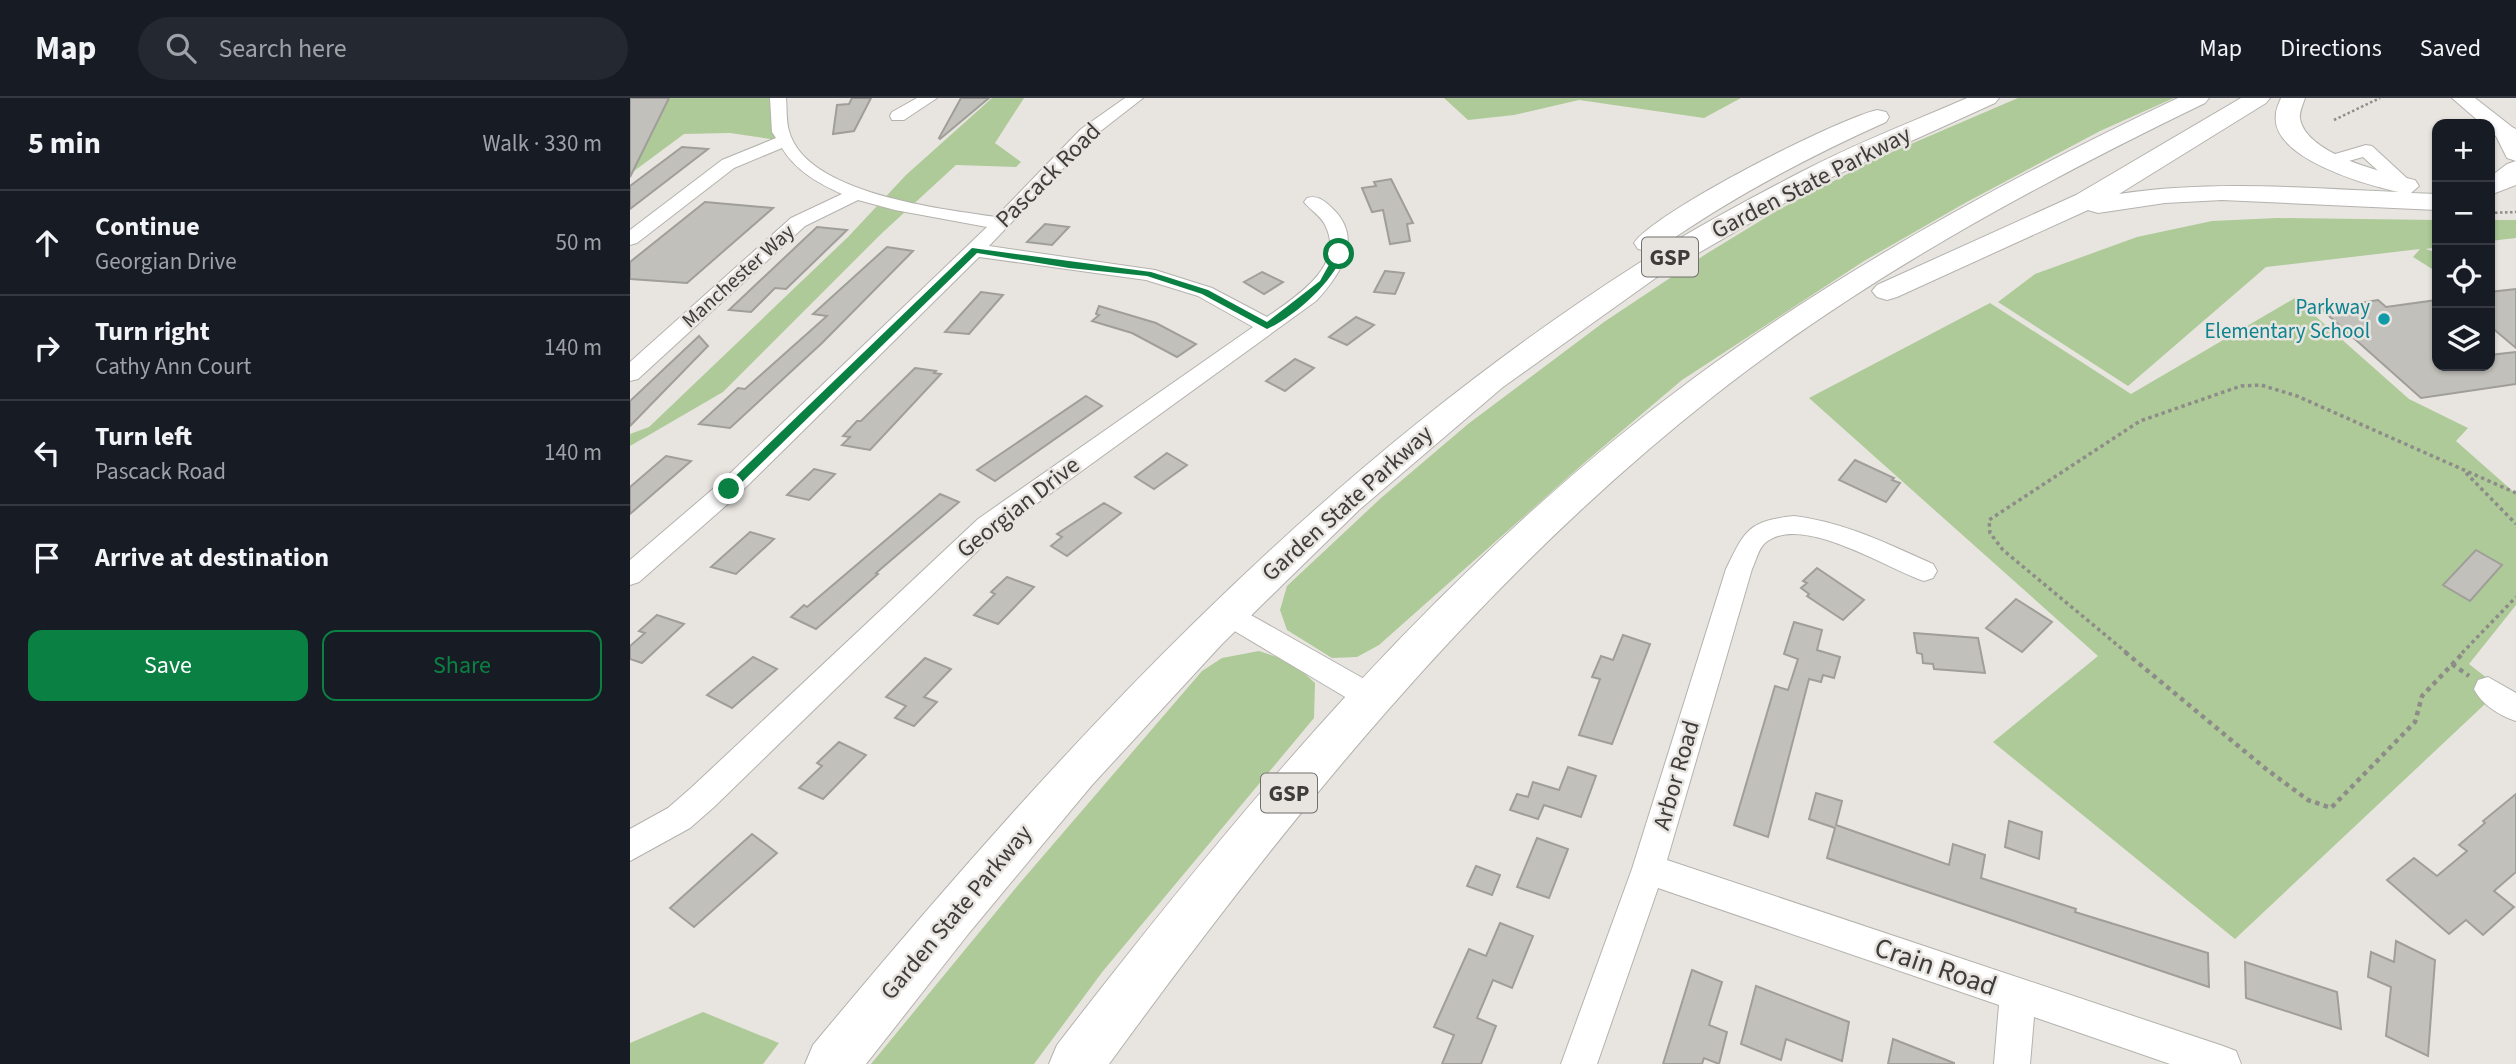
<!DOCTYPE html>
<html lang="en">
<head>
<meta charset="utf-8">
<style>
	body { margin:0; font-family:"Source Sans 3",sans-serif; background:#242831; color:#f1f3f6 }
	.controls { position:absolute; right:21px; top:21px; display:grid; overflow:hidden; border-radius:14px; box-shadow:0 2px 5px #0004 }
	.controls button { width:63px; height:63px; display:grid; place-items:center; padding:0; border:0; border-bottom:2px solid #363941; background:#171b24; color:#f1f3f6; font:35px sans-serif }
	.stop { position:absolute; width:21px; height:21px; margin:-16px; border:5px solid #0b8043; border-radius:50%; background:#fff }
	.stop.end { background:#0b8043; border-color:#fff; box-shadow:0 2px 7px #0008 }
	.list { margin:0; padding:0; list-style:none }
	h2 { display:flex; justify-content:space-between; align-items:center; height:91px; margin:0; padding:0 28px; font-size:30px }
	h2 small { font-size:23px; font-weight:400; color:#9ea1a6 }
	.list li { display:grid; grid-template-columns:46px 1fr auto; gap:21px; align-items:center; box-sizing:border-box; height:105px; padding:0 28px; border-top:2px solid #363941 }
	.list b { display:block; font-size:26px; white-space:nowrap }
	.list p { margin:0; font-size:23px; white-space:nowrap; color:#9ea1a6 }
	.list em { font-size:23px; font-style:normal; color:#9ea1a6 }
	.actions { display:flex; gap:14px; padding:21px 28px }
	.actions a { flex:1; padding:16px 0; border:2px solid #0b8043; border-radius:14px; text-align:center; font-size:24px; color:#0b8043 }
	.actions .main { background:#0b8043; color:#fff }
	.icon { flex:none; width:38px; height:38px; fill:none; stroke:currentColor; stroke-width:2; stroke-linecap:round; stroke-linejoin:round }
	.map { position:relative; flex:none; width:1886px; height:966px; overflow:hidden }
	header { display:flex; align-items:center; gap:42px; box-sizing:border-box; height:98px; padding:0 35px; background:#171b24; border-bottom:2px solid #363941 }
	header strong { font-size:33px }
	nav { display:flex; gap:38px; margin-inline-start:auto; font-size:24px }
	.search { width:490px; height:63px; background:#242831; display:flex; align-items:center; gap:18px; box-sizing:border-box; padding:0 24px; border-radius:38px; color:#9ea1a6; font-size:26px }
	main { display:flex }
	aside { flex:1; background:#171b24 }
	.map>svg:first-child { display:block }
	.green { fill:#aeca98 }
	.building { fill:#c2c0bb; stroke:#a09e99; stroke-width:2 }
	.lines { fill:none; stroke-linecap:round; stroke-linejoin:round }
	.minor-casing { stroke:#b4b2ae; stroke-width:2 }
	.major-casing { stroke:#b4b2ae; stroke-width:2 }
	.highway-casing { stroke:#b4b2ae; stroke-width:2 }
	.path-far2 { stroke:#8e8c89; stroke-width:2.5; stroke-dasharray:2.5 2.5; stroke-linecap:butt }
	.path-far1 { stroke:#8e8c89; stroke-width:3.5; stroke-dasharray:3.5 3.5; stroke-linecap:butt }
	.path { stroke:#8e8c89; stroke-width:4.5; stroke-dasharray:4.5 4.5; stroke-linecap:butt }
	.minor { fill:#fff; fill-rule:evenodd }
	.major { fill:#fff; fill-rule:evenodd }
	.highway { fill:#fff; fill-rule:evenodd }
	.route { fill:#0b8043 }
	.culture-dot { fill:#0f9aa8; stroke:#e8e5e0; stroke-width:2.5 }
	.labels { text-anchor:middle; stroke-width:5; stroke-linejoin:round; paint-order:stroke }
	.far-street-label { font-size:21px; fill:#3e3d3b; stroke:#e8e5e0 }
	.far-culture-label { font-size:21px; fill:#0d838f; stroke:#e8e5e0; text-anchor:end }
	.shield { fill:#e8e5e0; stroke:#716f6c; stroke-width:2 }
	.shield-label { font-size:23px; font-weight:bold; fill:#3e3d3b }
	.street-label { font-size:24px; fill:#3e3d3b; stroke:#e8e5e0 }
	.near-street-label { font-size:28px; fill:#3e3d3b; stroke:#e8e5e0 }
</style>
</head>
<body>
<header>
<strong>Map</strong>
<div class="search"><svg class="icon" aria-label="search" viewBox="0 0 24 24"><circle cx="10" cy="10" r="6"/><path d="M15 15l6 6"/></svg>Search here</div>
<nav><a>Map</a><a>Directions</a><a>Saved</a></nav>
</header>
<main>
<aside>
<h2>5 min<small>Walk · 330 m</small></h2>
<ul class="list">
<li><svg class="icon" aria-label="ahead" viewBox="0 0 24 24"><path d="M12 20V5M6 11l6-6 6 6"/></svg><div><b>Continue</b><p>Georgian Drive</p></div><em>50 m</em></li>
<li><svg class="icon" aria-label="right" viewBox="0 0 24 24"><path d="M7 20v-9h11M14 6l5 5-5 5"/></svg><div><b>Turn right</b><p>Cathy Ann Court</p></div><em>140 m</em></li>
<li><svg class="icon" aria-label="left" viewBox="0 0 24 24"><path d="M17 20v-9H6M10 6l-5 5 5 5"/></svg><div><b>Turn left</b><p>Pascack Road</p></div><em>140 m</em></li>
<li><svg class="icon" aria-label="arrive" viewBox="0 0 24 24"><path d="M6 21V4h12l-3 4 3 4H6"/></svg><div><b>Arrive at destination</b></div></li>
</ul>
<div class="actions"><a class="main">Save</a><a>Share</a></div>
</aside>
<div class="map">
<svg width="1886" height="966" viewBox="0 0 1886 966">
	<rect width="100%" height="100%" fill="#e8e5e0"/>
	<g class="green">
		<polygon points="0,0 148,0 154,43 100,35 54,36 0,76"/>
		<polygon points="362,0 394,0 365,45 391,64 386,69 326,67 251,136 93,294 0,348 0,336 19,329 218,139 276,77"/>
		<polygon points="814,0 1111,0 1074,20 949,2 884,17 838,22"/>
		<polygon points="1388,0 1544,0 1470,33 1335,105 1234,163 1052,282 954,365 749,547 727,559 702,560 657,532 650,512 657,488 751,400 838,326 974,224 1076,156 1148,112 1246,61"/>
		<polygon points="1647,120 1807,122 1807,149 1796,151 1807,155 1807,174 1783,159 1790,151 1636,169 1498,288 1368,204 1405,176 1507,139 1582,123"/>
		<polygon points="1860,122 1886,122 1886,140 1860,143"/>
		<polygon points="1665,200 1779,301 1838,330 1826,343 1886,396 1886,507 1839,566 1871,591 1605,841 1363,644 1468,558 1179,300 1360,205 1501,296"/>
		<polygon points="629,553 662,564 685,585 684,620 473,873 404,966 241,966 389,786 572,573 592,560"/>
		<polygon points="73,914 149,945 133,966 0,966 0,945"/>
	</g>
	<g class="building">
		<polygon points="0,0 39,0 0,79"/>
		<polygon points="222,0 241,0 224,33 203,36 207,7 219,6"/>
		<polygon points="331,0 359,0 310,41 309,40"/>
		<polygon points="52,49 78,51 0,111 0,88"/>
		<polygon points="761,81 783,125 777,126 780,143 760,146 753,112 742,114 732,90 746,88 744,84"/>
		<polygon points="75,104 143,110 57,185 0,181 0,164"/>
		<polygon points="415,126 439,129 422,147 397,144"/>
		<polygon points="187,129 217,132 156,191 145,190 121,214 99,212"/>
		<polygon points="257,149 283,153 192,245 100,330 69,326 108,290 115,291 197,218 183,216"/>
		<polygon points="755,173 774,175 765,196 744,194"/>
		<polygon points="632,174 653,184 634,196 614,184"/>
		<polygon points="1886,191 1886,250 1860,228 1860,194"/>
		<polygon points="351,194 373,197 339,236 315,234"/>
		<polygon points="1748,202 1756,209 1807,202 1807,268 1860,268 1860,257 1886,254 1886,286 1791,300 1691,211"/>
		<polygon points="469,208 526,225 566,246 547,259 502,235 462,223 469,217 466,216"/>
		<polygon points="726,219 744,227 717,247 699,239"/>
		<polygon points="69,238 78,248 0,328 0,303"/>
		<polygon points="665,261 684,270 655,293 636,283"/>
		<polygon points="285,270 306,273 304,275 311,276 240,352 212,347 220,339 213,338 227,323 231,323"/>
		<polygon points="456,298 472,308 365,383 347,372"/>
		<polygon points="537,355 557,367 524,391 505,379"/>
		<polygon points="36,358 61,363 0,416 0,389"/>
		<polygon points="1225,362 1264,380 1262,382 1270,385 1256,404 1209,382"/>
		<polygon points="184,371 205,376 179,402 157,397"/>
		<polygon points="310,396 329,404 246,475 248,476 186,531 161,519 174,507 177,509"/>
		<polygon points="474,405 491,415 437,458 421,448 432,439 427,436"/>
		<polygon points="120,434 144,441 106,476 81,469"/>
		<polygon points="1846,452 1872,467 1840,503 1813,487"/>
		<polygon points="1187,470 1234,502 1213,522 1177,498 1179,496 1171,490 1177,485 1173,483"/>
		<polygon points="377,479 404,489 368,526 344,517 365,496 361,494"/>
		<polygon points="1386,501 1422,524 1392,554 1356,530"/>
		<polygon points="27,517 54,526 12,565 0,561 0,548 15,535 9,533"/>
		<polygon points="1164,524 1192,532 1187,552 1210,559 1204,580 1193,577 1191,584 1179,581 1138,739 1104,727 1145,588 1158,592 1168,561 1154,556"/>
		<polygon points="1284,535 1348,540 1355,575 1304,571 1303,566 1293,565 1292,556 1287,555"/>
		<polygon points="993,537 1020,546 982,646 949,637 970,581 962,579 971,558 983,562"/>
		<polygon points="123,559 147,571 102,610 77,597"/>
		<polygon points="295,560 321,571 294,599 307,604 284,628 265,620 276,608 256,599"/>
		<polygon points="209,644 236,657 193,701 169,690 192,668 187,665"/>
		<polygon points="938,669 966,678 951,719 914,707 908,721 880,712 887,696 898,699 903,684 929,692"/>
		<polygon points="1186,695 1212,703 1206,727 1319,767 1323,746 1355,757 1351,780 1446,811 1445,814 1578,855 1579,889 1197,760 1205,730 1179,721"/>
		<polygon points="1886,696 1886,774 1864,793 1884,809 1853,837 1836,822 1819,836 1757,782 1784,760 1807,778 1837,753 1829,747 1855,725 1853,723"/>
		<polygon points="1379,723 1412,734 1409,761 1375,749"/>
		<polygon points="122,736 147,755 64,829 40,810"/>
		<polygon points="907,740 938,751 919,800 887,789"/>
		<polygon points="846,768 870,777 862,797 837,788"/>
		<polygon points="870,825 903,838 882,890 863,882 847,920 866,928 851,966 812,966 824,937 804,929 839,851 856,858"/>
		<polygon points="1766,843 1805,862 1798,958 1756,938 1761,889 1738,879 1741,854 1764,864"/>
		<polygon points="1615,864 1707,894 1711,931 1616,900"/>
		<polygon points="1062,872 1092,884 1079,927 1097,934 1089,966 1074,960 1072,966 1033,966"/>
		<polygon points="1126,888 1219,924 1212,963 1156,941 1151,962 1111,946"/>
		<polygon points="1263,941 1324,965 1324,966 1258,966"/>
	</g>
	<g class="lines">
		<defs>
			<g id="minor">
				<path d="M 140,0 L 156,0 C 157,10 156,23 159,33 C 176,96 312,111 366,119 L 451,31 L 495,0 L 513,0 L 463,39 L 359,148 L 525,172 L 582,190 L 637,219 C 664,200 715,169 696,129 C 692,118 681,113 674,104 L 677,100 C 687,97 693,102 701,109 C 735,140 711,176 686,203 L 366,435 L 84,709 L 60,730 L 0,763 L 0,731 L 38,710 L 62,689 L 348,421 L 623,229 L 568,198 L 516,182 L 349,159 L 108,397 L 9,484 L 0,487 L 0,462 L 90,385 L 357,129 L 265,112 L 228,102 L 175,128 L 8,281 L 0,283 L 0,264 L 161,120 L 212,96 C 188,85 166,73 152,50 L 104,70 L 7,145 L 0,147 L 0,132 L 92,62 L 146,40 L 142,34 Z"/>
				<polygon points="287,0 307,0 274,22 262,22 260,18 262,14"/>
				<polygon points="1736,47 1742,48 1781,84 1784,88 1781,92 1769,92 1733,59 1701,68 1692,63 1695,59"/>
				<path d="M 1164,418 C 1214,424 1258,446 1303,466 L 1307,473 L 1303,480 L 1294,483 C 1257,471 1169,413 1134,446 C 1128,452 1126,463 1122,471 L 1037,762 L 1593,948 L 1606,953 L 1611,966 L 1540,966 L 1404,919 L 1400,966 L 1364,966 L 1369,907 L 1028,790 L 967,966 L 931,966 L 1002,771 L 1096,471 C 1115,432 1118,423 1164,418 Z"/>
				<polygon points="596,503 752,591 756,600 752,609 742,612 732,609 586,522 583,514 586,506"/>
				<path d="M 1858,579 L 1886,595 L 1886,623 C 1870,618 1851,606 1844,591 L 1848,582 Z"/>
			</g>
			<polygon id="major" points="1822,0 1845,0 1886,32 1886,49 1878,48 1860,33 1860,26 1852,26"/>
			<g id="highway">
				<path d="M 1337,0 L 1369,0 L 1365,5 L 1191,84 L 1027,179 L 873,289 L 729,412 L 592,546 L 462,687 L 339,835 L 236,966 L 175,966 L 183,947 C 427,653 681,375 1006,167 C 1058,134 1115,103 1171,74 C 1224,46 1282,24 1337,0 Z"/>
				<path d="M 1548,0 L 1579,0 L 1575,5 C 1404,88 1235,179 1085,297 C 846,485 657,722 479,966 L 419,966 L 427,947 C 615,703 815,464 1064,280 C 1215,169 1379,80 1548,0 Z"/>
				<path d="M 1611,0 L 1640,0 L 1636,5 L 1489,96 C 1582,82 1675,90 1769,94 C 1737,87 1639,60 1646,16 C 1646,11 1649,5 1651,0 L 1675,0 C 1673,6 1669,14 1670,21 C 1677,57 1755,75 1785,82 L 1789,88 L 1781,95 L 1807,96 L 1807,112 L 1592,102 L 1535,105 L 1468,115 L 1458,112 L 1267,199 L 1257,202 L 1247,199 L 1242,193 L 1247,187 L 1446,97 Z"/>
				<path d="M 1247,12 L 1256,14 L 1259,19 L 1256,24 C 1176,60 1100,100 1028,151 L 1018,153 L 1008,151 L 1004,145 C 1026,113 1205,22 1247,12 Z"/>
				<polygon points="1876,27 1886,31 1886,63 1877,60 1864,34 1867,29"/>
				<polygon points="1886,63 1886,87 1860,97 1860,79 1877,66"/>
			</g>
		</defs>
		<use href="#minor" class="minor-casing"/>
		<use href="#major" class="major-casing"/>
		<use href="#highway" class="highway-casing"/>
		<g class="path-far2">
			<polyline points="1704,22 1750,0"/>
			<polyline points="1860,115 1886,114"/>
		</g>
		<g class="path-far1">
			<polyline points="1836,375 1886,426"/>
			<polyline points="1497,555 1373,452 1360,435 1359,422 1510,323 1611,288 1631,287 1667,298 1886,395"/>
			<polyline points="1832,555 1886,499"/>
		</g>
		<g class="path">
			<polyline points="1495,554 1636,671 1678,702 1701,710 1785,624 1792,598 1834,554"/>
			<polyline points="1822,566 1839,578"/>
		</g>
		<use href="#minor" class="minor"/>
		<use href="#major" class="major"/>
		<use href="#highway" class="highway"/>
	</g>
	<path class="route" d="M 342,150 L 521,174 L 578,192 L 637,224 L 690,183 L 706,154 L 713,156 C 703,184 664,219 637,231 L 572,196 L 517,178 L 439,170 L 347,155 L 103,393 L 95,393 L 95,388 Z"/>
	<circle class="culture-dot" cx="1754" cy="221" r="7"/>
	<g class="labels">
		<g class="far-street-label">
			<text transform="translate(108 178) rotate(-42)" y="7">Manchester Way</text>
		</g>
		<g class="far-culture-label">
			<text x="1740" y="216">Parkway<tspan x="1740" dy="24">Elementary School</tspan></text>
		</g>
		<g class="shield">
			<rect x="1012" y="139.5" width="56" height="39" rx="5"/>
			<rect x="631" y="675.5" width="56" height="39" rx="5"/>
		</g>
		<g class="shield-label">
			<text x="1040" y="167">GSP</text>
			<text x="659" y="703">GSP</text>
		</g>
		<g class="street-label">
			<text transform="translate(418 77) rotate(-45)" y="8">Pascack Road</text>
			<text transform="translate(1181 84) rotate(-27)" y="8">Garden State Parkway</text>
			<text transform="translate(717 405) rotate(-42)" y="8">Garden State Parkway</text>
			<text transform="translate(388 409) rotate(-38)" y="8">Georgian Drive</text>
			<text transform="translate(1046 677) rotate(-74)" y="8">Arbor Road</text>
			<text transform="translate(326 814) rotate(-50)" y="8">Garden State Parkway</text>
		</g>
		<g class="near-street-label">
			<text transform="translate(1306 868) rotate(19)" y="10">Crain Road</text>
		</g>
	</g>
</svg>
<div class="controls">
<button>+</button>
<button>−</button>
<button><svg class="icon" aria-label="locate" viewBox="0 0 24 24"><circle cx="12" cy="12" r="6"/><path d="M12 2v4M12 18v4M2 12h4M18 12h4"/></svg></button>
<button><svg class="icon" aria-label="layers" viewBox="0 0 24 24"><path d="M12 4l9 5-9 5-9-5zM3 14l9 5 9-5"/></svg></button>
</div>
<div class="stop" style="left:709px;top:156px"></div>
<div class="stop end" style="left:99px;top:391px"></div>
</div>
</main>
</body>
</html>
